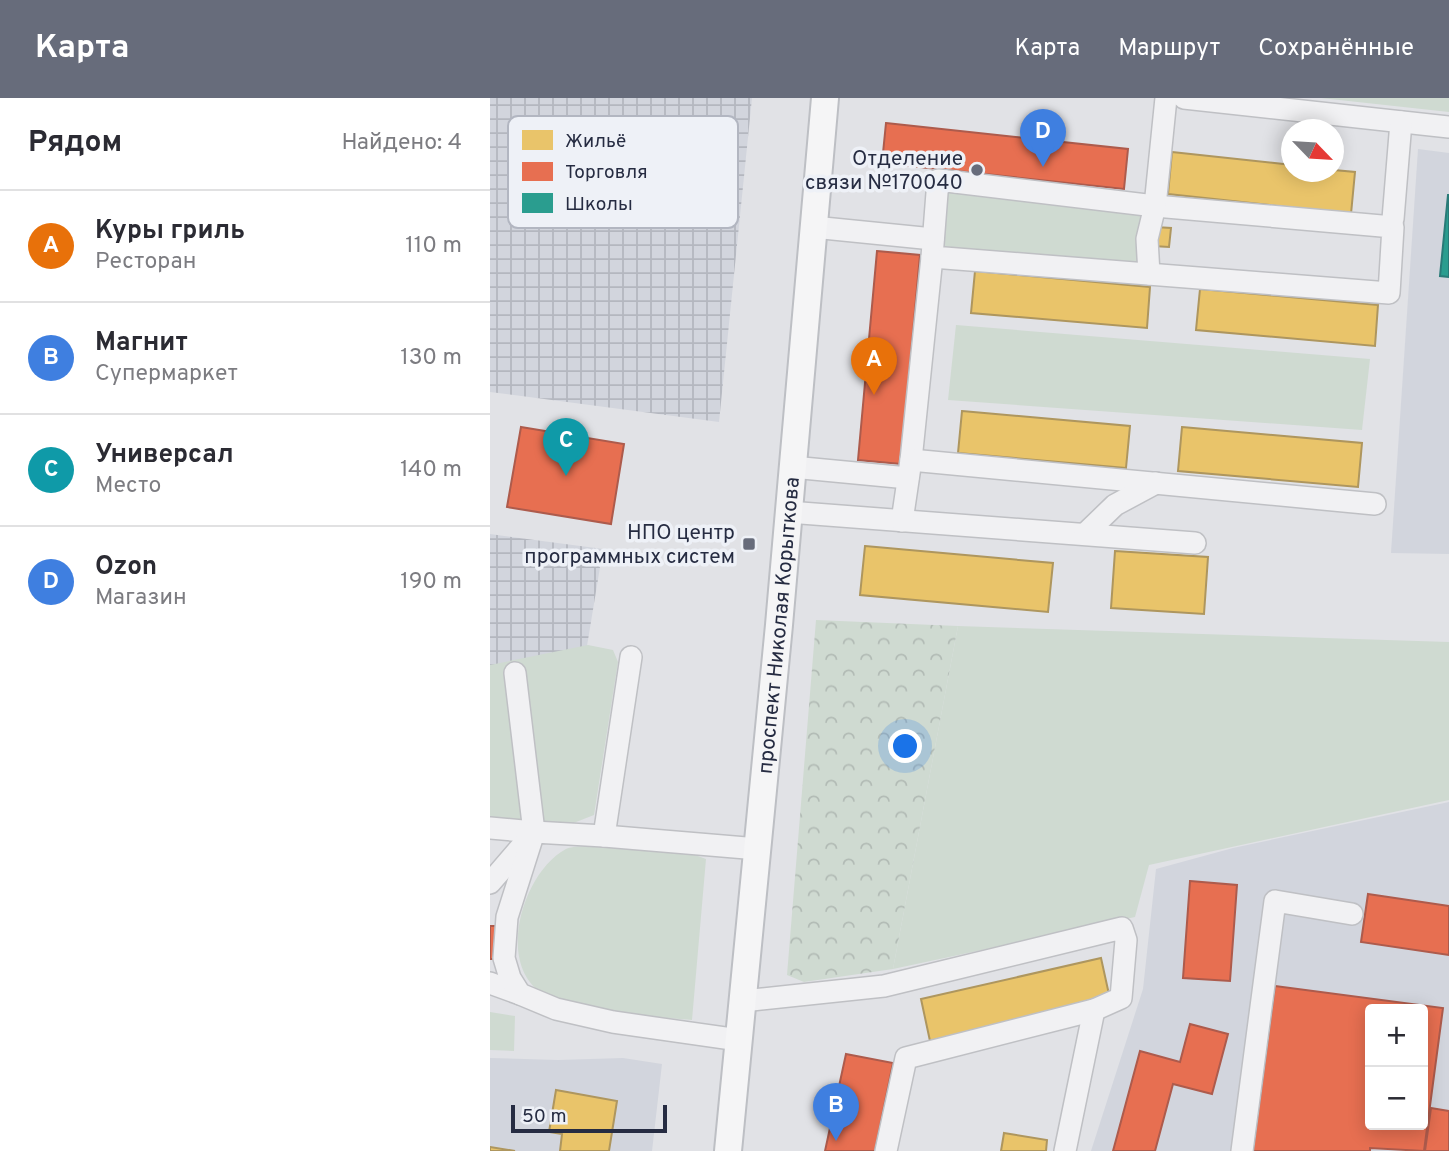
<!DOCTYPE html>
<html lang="ru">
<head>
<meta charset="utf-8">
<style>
	body { margin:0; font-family:Overpass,sans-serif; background:#f2f2f3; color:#2b2b33 }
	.controls { position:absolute; right:21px; bottom:21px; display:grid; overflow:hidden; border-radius:7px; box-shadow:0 4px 18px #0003 }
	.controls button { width:63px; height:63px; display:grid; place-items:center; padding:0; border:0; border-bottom:2px solid #e1e1e2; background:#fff; color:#2b2b33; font:35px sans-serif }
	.compass { position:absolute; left:791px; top:21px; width:63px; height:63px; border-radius:50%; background:#fff; box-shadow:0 4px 18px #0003; rotate:115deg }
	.scale { position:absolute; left:21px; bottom:18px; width:156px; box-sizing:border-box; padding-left:7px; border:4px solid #262c42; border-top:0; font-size:19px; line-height:24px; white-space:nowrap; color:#262c42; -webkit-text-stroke:5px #eef1f7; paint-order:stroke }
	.you { position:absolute; left:416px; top:649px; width:24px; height:24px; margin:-18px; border:5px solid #fff; border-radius:50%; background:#1a73e8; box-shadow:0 0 0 10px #1a73e833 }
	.badge { display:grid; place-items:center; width:46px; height:46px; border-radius:50%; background:#676c7b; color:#fff; font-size:23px; font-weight:700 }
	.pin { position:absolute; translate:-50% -58px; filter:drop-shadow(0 2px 4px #0008) }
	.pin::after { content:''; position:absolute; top:37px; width:24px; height:21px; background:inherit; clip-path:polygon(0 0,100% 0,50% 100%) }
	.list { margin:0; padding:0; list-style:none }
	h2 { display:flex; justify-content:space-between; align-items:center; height:91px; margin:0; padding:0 28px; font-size:30px }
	h2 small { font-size:23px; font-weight:400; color:#7c7c81 }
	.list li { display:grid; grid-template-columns:46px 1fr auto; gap:21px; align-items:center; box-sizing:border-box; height:112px; padding:0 28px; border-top:2px solid #e1e1e2 }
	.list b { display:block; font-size:26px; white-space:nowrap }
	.list p { margin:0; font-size:23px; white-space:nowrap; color:#7c7c81 }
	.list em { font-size:23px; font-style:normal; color:#7c7c81 }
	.map { position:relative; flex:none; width:959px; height:1053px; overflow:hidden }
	header { display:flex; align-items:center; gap:42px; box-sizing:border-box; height:98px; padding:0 35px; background:#676c7b; color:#fff }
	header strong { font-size:33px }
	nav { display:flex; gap:38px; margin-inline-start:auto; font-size:24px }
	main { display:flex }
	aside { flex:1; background:#fff }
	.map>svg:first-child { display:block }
	.built { fill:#d2d5dd; fill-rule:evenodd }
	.industrial { fill:url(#industrial-grid) }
	.grass { fill:#cfdad1 }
	.park { fill:url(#park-crowns) }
	.homes { fill:#e9c46a; stroke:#ae965e; stroke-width:2 }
	.shops { fill:#e76f51; stroke:#ad5b4c; stroke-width:2; fill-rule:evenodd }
	.schools { fill:#2a9d8f; stroke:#297b78; stroke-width:2 }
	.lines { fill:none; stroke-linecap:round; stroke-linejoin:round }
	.minor-casing { stroke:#bfc0c4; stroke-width:24 }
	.major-casing { stroke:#bdbfc4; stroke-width:30 }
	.minor { stroke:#f1f1f3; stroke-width:21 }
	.major { stroke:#f5f5f6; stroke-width:26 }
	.poi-dot { fill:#676c7b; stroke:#eef1f7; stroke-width:2.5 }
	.labels { text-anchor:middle; stroke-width:7; stroke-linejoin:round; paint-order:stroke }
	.poi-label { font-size:21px; fill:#262c42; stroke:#eef1f7; text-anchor:end }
	.street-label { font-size:21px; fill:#262c42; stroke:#eef1f7 }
	.key { fill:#eef1f7; stroke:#b2b6c1; stroke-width:2 }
	.key-label { font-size:19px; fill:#262c42 }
</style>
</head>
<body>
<header>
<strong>Карта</strong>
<nav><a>Карта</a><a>Маршрут</a><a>Сохранённые</a></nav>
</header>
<main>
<aside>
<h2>Рядом<small>Найдено: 4</small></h2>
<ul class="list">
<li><span class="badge" style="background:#e8710a">A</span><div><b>Куры гриль</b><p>Ресторан</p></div><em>110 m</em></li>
<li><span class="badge" style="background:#3f7fe0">B</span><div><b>Магнит</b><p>Супермаркет</p></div><em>130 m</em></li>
<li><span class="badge" style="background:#0f9aa8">C</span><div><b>Универсал</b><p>Место</p></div><em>140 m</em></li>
<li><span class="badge" style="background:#3f7fe0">D</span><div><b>Ozon</b><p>Магазин</p></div><em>190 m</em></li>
</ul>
</aside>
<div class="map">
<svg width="959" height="1053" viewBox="0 0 959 1053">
	<defs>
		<pattern id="industrial-grid" width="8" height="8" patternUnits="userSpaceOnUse" patternTransform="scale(1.75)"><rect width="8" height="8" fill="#d2d5dd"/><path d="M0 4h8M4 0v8" fill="none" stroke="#b4b7bf"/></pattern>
		<pattern id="park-crowns" width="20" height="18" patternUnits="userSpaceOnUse" patternTransform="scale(1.75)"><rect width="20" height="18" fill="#cfdad1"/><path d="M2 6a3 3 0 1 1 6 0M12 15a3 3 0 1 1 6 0" fill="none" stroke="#b2bbb5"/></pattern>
	</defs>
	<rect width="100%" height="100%" fill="#e1e2e6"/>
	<g class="built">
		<polygon points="928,51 959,55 959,456 901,455"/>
		<path d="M 959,704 L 959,1053 L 601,1053 L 653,891 L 666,771 L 743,750 ZM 880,911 L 933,911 L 933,1027 L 880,1027 Z"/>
		<polygon points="0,960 68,962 133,960 172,966 162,1053 0,1053"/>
	</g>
	<g class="industrial">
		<polygon points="0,0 262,0 229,324 0,294"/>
		<polygon points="0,436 113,451 96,554 0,569"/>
	</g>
	<g class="grass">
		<polygon points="831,0 959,0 959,14"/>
		<polygon points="453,89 655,112 649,168 450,156"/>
		<polygon points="466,227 880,261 872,332 458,302"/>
		<polygon points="468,528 959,544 959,702 659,767 645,819 403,871"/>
		<polygon points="98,547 123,552 128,564 104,717 81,726 25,725 0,722 0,567"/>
		<path d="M 97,748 L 194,753 L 216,761 L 202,922 C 165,919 79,914 50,894 C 6,862 34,773 76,751 C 82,748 91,749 97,748 Z"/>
		<polygon points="0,914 25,918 24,953 0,952"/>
	</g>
	<polygon class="park" points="326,522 468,528 403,871 314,884 297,877"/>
	<g class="homes">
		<polygon points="682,54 802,67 802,74 844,72 865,74 861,116 678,96"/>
		<polygon points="665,129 681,130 679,149 663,148"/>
		<polygon points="485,173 660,189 657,230 481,215"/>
		<polygon points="710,191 888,207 885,248 706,232"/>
		<polygon points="472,313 640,328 636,370 468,355"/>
		<polygon points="692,329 872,345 868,389 688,373"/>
		<polygon points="375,448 563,465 558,514 370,497"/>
		<polygon points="625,453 718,459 714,516 621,510"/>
		<polygon points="611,860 620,901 440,943 431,901"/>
		<polygon points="66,992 127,1003 119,1053 70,1053 72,1036 59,1034"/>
		<polygon points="514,1035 557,1042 556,1053 511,1053"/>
		<polygon points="0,1049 25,1053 0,1053"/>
	</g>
	<g class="shops">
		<polygon points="396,25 638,51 634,91 392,65"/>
		<polygon points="387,153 430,157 411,366 368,362"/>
		<polygon points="31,329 134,346 121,426 17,409"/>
		<polygon points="700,783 747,787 740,883 693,880"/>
		<polygon points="878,796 959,808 959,857 871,844"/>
		<polygon points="0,828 6,828 3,861 0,861"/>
		<path d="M 785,888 L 953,910 L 934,1053 L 880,1050 L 880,1053 L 763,1053 ZM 880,911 L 933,911 L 933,1027 L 880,1027 Z"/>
		<polygon points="700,926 738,936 722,996 683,986 665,1053 623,1053 650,953 690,964"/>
		<polygon points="356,956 403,965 385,1053 335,1053"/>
		<polygon points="941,1010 959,1013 959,1053 935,1053"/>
	</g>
	<polygon class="schools" points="958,97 959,97 959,179 950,178"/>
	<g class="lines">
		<defs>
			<g id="minor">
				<polyline points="694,0 959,29"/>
				<polygon points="448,82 665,108 903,129 899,195 442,159"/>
				<polyline points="903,121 911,24"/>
				<polyline points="323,129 443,141"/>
				<polyline points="659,176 657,141 665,108 676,0"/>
				<polyline points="421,362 442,159"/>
				<polyline points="302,369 418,380"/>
				<polyline points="298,414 705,445"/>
				<polyline points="412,423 421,362 885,406"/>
				<polyline points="595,436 625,407 666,385"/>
				<polyline points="0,730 44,734"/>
				<polyline points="114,738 141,559"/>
				<polyline points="0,785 44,734 25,575"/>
				<polyline points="0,885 30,896"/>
				<polyline points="253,903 394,888 632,830 636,842 631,900 604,912 416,960 396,1053"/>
				<polyline points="249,942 123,924 66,911 30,896 20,880 14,860 17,819 44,734 114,738 268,751"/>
				<polyline points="575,1053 604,912"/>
				<polyline points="752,1053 785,803 862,816"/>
			</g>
			<g id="major">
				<path id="s1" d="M 238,1053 L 289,527 L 335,0"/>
			</g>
		</defs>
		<use href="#minor" class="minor-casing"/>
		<use href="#major" class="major-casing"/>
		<use href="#minor" class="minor"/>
		<use href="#major" class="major"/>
	</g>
	<g class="poi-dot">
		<circle cx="487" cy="72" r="7"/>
		<rect x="252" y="439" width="14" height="14" rx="3.5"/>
	</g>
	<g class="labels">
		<g class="poi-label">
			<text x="473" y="67">Отделение<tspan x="473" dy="24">связи №170040</tspan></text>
			<text x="245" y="441">НПО центр<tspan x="245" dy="24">программных систем</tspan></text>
		</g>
		<g class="street-label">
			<text dy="7" stroke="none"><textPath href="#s1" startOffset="528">проспект Николая Корыткова</textPath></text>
		</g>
	</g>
	<rect x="18" y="18" width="230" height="112" rx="10" class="key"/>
	<rect x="32" y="32" width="31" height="20" fill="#e9c46a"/>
	<rect x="32" y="64" width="31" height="19" fill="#e76f51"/>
	<rect x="32" y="95" width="31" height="20" fill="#2a9d8f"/>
	<g class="key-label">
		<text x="75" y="49">Жильё</text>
		<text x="75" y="80">Торговля</text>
		<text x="75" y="112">Школы</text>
	</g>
</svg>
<div class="controls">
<button>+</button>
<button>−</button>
</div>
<svg class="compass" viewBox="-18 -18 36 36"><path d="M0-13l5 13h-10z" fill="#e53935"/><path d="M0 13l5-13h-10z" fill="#7c7c81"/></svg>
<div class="scale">50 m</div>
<div class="you"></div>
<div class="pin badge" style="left:384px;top:297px;background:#e8710a">A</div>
<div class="pin badge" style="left:346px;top:1043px;background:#3f7fe0">B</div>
<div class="pin badge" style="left:76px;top:378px;background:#0f9aa8">C</div>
<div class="pin badge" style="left:553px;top:69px;background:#3f7fe0">D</div>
</div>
</main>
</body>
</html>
